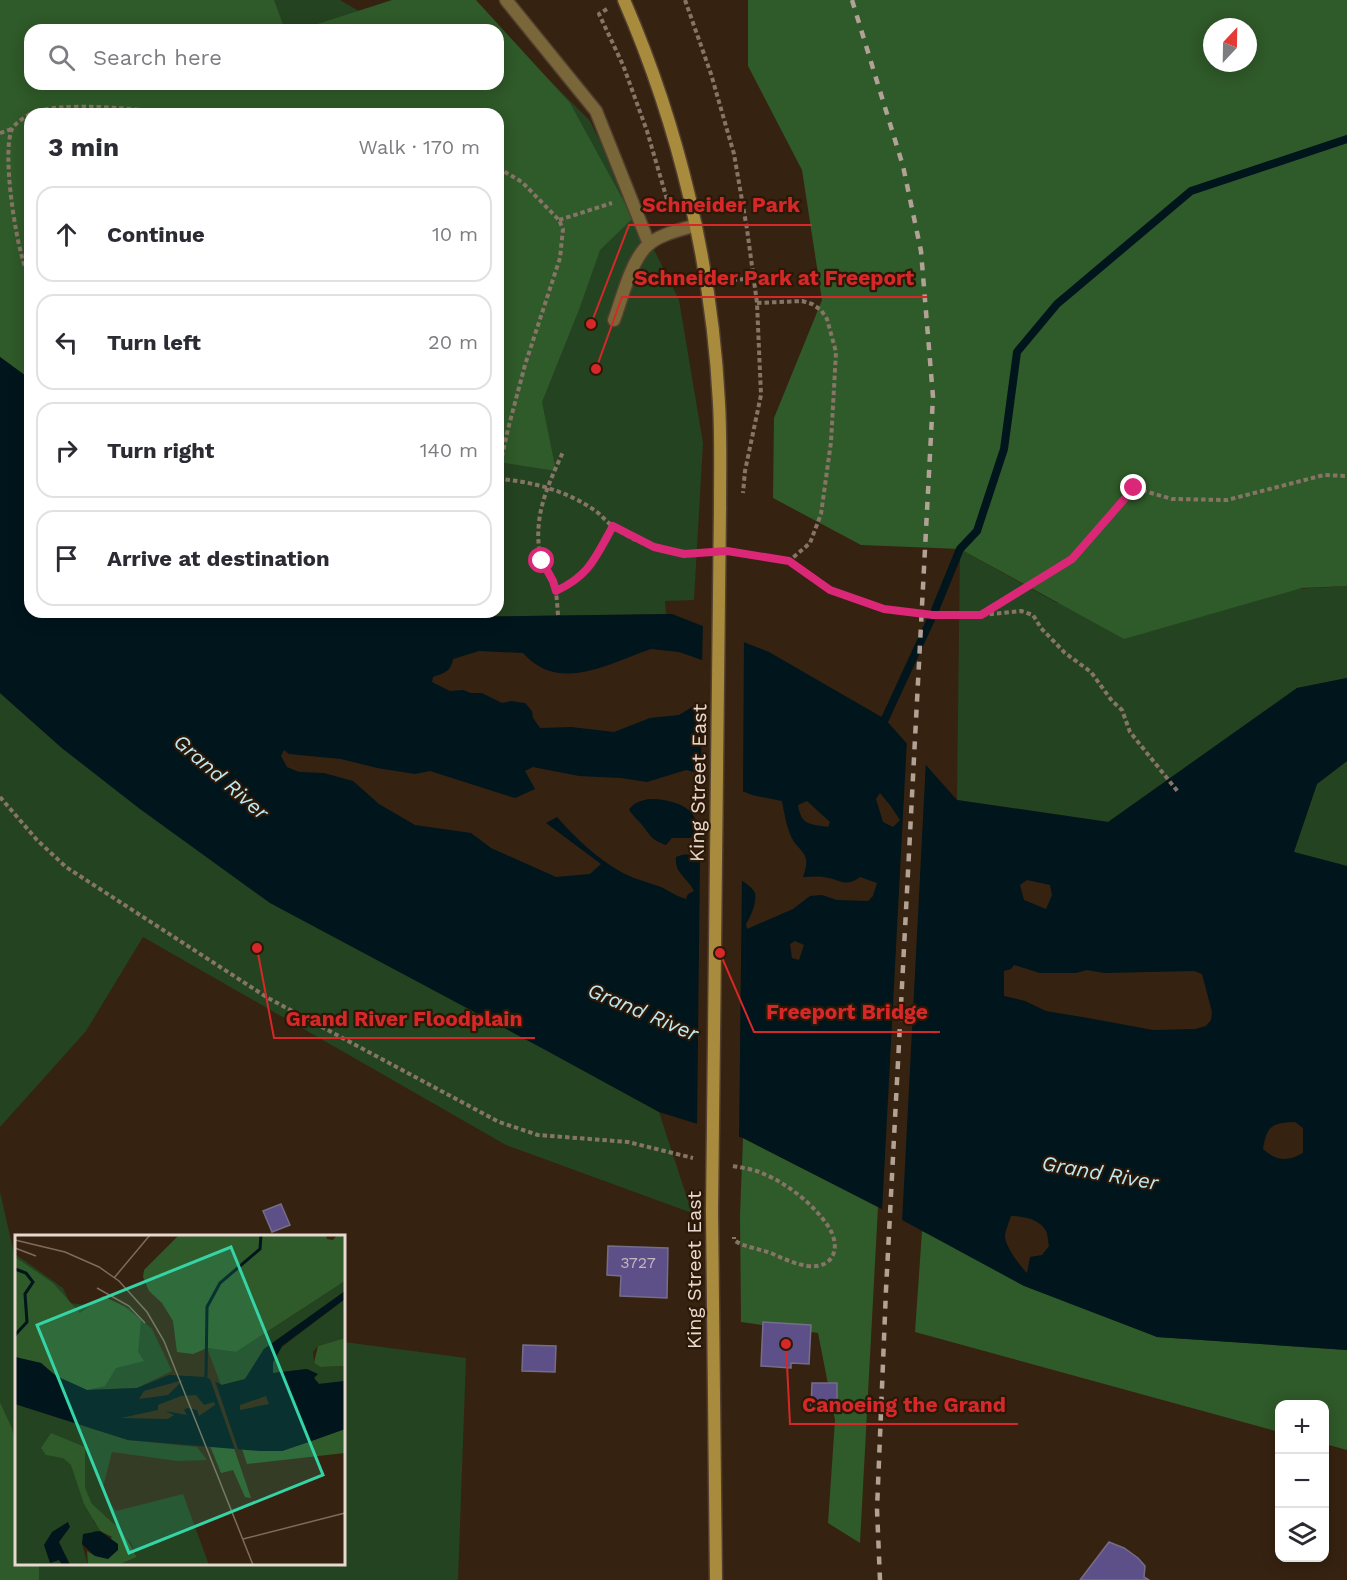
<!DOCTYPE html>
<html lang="en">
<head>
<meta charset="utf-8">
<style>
	body { margin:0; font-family:"Work Sans",sans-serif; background:#f7f7f7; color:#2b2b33 }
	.controls { position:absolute; right:18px; bottom:18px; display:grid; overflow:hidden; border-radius:12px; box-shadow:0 3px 15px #0003 }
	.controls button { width:54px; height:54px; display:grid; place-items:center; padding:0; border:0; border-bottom:2px solid #e1e1e2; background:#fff; color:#2b2b33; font:30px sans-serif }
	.compass { position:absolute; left:1203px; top:18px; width:54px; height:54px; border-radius:50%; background:#fff; box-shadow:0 3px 15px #0003; rotate:22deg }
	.stop { position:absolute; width:18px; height:18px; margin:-14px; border:4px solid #db2777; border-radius:50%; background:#fff }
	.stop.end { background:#db2777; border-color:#fff; box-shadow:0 2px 6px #0008 }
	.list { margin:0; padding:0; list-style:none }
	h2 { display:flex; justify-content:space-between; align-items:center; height:78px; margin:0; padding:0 24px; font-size:26px }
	h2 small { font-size:20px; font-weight:400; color:#7c7c81 }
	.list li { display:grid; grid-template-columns:39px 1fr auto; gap:18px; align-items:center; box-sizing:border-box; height:96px; margin:0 12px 12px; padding:0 12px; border:2px solid #e1e1e2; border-radius:18px }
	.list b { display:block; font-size:22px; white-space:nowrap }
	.list em { font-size:20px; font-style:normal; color:#7c7c81 }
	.icon { flex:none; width:33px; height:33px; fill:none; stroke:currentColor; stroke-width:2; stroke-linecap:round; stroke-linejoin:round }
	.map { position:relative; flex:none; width:1347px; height:1580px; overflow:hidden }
	.search { position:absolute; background:#fff; box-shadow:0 3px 15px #0003; left:24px; top:24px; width:480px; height:66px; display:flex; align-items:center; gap:15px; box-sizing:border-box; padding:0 21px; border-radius:18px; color:#7c7c81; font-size:22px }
	.panel { position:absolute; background:#fff; box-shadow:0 3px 15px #0003; left:24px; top:108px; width:480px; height:510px; border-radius:18px }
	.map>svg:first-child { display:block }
	.green { fill:#244320; fill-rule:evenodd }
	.forest { fill:#2f5a29; fill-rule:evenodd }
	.water { fill:#00151c; fill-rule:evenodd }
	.pier { fill:#362210 }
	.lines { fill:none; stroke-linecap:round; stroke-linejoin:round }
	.stream { stroke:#00151c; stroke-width:8 }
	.building { fill:#5d4f87; stroke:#746e89; stroke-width:1.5 }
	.lane-casing { stroke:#523f2f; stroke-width:15 }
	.secondary-casing { stroke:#523f2f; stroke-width:15 }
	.path { stroke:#867566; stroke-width:4; stroke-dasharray:4.5 3; stroke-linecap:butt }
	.lane { stroke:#7a6739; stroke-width:12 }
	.secondary { stroke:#a98b3e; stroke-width:12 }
	.rail { stroke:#b1a295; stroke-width:4.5; stroke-dasharray:8 8; stroke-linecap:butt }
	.secondary-bridge-casing { stroke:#523f2f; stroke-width:15; stroke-linecap:butt }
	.secondary-bridge { stroke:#a98b3e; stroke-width:12 }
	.route { stroke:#db2777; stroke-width:8 }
	.labels { text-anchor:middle; stroke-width:4.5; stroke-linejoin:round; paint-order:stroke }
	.number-label { font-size:16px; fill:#c4b6bd }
	.street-label { font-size:20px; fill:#e7d9cf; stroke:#2c1807 }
	.water-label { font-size:21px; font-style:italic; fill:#bde9f5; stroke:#2c1807 }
	.inset-river { fill:none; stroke:#00151c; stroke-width:3 }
	.inset-road { fill:none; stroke:#7d6b5c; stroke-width:1.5 }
	.view { fill:#35d4a7; fill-opacity:0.15; stroke:#35d4a7; stroke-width:3 }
	.inset-edge { fill:none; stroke:#e7d9cf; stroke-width:3 }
	.leader { fill:none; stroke:#d62828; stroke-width:2 }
	.callout-dot { fill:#d62828; stroke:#2c1807; stroke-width:2 }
	.callout-label { font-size:21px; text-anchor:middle; font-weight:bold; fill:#d62828; stroke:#2c1807; stroke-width:4.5; stroke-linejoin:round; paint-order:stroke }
</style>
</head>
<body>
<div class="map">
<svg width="1347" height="1580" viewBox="0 0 1347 1580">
	<rect width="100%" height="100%" fill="#362210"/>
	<g class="green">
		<path d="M 0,0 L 340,0 L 374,20 L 477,7 L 590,121 L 679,300 L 703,443 L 694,600 L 665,601 L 666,614 L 447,617 L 424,612 L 498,612 L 498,114 L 30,114 L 30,381 ZM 30,30 L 498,30 L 498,84 L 30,84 Z"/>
		<polygon points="960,549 1057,603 1347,586 1347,678 1297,688 1109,822 957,800"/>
		<polygon points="0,693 63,749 551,1053 659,1112 692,1213 506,1145 143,937 86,1031 0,1127"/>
		<polygon points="1347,761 1347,866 1293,852 1317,784"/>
		<polygon points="0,1192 16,1262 16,1444 12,1428 0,1402"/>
		<polygon points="344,1342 466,1358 458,1580 39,1580 39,1564 344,1564"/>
	</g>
	<g class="forest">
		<polygon points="0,0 274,0 285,30 30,30 30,84 498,84 498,30 299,30 392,0 476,0 570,103 633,218 600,250 580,307 542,402 556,471 498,462 498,114 30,114 30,379 0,357"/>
		<path d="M 748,0 L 1347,0 L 1347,586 L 1302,588 L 1124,639 L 960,549 L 861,545 L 773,498 L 774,418 L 822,300 L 802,170 L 748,66 ZM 1212,27 L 1248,27 L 1248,63 L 1212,63 Z"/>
		<polygon points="743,1138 878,1207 860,1543 828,1523 835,1420 818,1333 741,1322 740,1215"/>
		<polygon points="922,1231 1157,1337 1347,1350 1347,1450 1325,1444 1324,1404 1280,1404 1279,1432 915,1332"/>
		<polygon points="0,1402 12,1428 16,1444 16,1564 39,1564 39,1580 0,1580"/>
	</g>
	<g class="water">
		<path d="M 0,357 L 30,379 L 30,612 L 424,612 L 447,617 L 672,614 L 769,652 L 885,719 L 957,800 L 1108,822 L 1297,688 L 1347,678 L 1347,761 L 1317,784 L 1294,852 L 1347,866 L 1347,1350 L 1157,1337 L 1024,1286 L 878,1207 L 743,1138 L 659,1112 L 551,1053 L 270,903 L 140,809 L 63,749 L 0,693 ZM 651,649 L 679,652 L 742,674 L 739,702 L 692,707 L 679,715 L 650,718 L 614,732 L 571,727 L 540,728 L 533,718 L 532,711 L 525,703 L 511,701 L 502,703 L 482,693 L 471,693 L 463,690 L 450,691 L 432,682 L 433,677 C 445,673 451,671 453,659 L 479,651 L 523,653 C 559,694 610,663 651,649 ZM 284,750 L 289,754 L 341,759 L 377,768 L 415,774 L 430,771 L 515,798 L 535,789 L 525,771 L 533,767 L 579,776 L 621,778 L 647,782 L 686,770 L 698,773 L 752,795 L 782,801 C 784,812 786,824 790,834 C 798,854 813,850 803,877 C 810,877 817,876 823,877 C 839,878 844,889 860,877 L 877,883 L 873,896 L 868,901 L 837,900 L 822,895 L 810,896 L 793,909 L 747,929 L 746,924 C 751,916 757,902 755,893 C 752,882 701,858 690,855 C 684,854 681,855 676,857 C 674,873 688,878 694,891 L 688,894 L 686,899 C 678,897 669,891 661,887 C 652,884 643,881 634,878 C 605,866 577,840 557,817 L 546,823 L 601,864 L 590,874 L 556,877 L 491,848 L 471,833 L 415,825 L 379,804 L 353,781 L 324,773 L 299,772 L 287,767 L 281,756 ZM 880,793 L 890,805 L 900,820 L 893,827 L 883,822 L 876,799 ZM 807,801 L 830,822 L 828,827 C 811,824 801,826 798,805 ZM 1027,880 L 1050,885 L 1052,895 L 1046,909 L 1024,900 L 1020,885 ZM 795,941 L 804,945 L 799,960 L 792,958 L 790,944 ZM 1014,965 L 1040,973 L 1076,973 L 1087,970 L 1104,973 L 1194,971 L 1202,974 L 1212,1012 L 1211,1020 L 1206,1026 L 1195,1029 L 1153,1030 L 1088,1018 L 1046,1011 L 1025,1001 L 1004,996 L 1004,971 L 1011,969 ZM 1295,1122 L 1303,1128 L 1303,1153 C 1288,1162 1276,1161 1263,1149 C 1267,1125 1272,1123 1295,1122 ZM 1011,1216 C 1023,1216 1040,1219 1046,1231 C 1048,1235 1048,1242 1049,1246 L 1042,1255 L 1030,1257 L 1027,1273 C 1020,1266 1004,1245 1005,1235 C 1006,1229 1009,1222 1011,1216 Z"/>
		<path d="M 649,799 C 671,799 701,806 697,834 L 690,838 L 672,838 L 666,845 C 651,839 652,838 643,826 C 639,821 633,816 629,810 C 634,802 640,801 649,799 Z"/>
	</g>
	<g class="pier">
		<polygon points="703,623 744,639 743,795 701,778 702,703 736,699 739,676 702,663"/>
		<polygon points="907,739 926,761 902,1223 882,1212"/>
		<polygon points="700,856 742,877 739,1139 697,1127"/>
	</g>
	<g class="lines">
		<polyline class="stream" points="885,719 933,615 960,549 977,531 1004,449 1017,352 1057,304 1191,191 1347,139"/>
	</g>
	<g class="building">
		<polygon points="281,1204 290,1225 272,1232 263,1211"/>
		<polygon points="608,1246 668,1248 667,1298 620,1296 621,1276 607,1275"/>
		<polygon points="763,1322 811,1325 809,1364 791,1363 791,1368 761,1366"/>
		<polygon points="523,1345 556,1346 555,1372 522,1371"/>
		<polygon points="812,1383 837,1383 837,1407 811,1406"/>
		<polygon points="1109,1542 1124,1548 1138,1558 1145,1566 1144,1577 1149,1580 1080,1580"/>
	</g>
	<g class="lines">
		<defs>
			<g id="lane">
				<polyline points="506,0 596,111 649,244"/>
				<path d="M 614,320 C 622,299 631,260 648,245 C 660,234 681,230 696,225"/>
			</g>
			<g id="secondary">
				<path d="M 624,0 C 679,127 712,265 719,403 C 721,438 720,473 720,508"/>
				<polyline points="712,1211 716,1580"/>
			</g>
		</defs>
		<use href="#lane" class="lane-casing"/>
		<use href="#secondary" class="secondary-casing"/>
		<g class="path">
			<polyline points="685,0 711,74 734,154 747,229 757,303 761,395 745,471 743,493"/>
			<polyline points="607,9 599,14 623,65 647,131 668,203"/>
			<path d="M 30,114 C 24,118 16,122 12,129 C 2,153 15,235 23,260 C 24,266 28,272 30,278"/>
			<path d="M 30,114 C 56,100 148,110 179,114"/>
			<polyline points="0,133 12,129"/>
			<polyline points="498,168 522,182 559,220 563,229 560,258 525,365 508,429 498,475"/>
			<polyline points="559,220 612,203"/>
			<polyline points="725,281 754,278"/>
			<polyline points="757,303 802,301 812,304 821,310 827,319 836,352 831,442 821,514 810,543 789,561"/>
			<path d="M 498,479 C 532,481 570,492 597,512 C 602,516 606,521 611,525 C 635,544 671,555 701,553"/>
			<polyline points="739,553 789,561 830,589 884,609 933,615 981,615 1072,559 1134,488 1172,499 1227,500 1324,475 1347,476"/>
			<path d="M 556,591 C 590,575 595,557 613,526"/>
			<path d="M 558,615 C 557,603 557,590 552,579 C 548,571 542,563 540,554 C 533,516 548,485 563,452"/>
			<polyline points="982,615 1021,611 1033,615 1041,628 1065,653 1091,672 1112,701 1122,710 1130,732 1179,793"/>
			<polyline points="0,797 37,840 66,867 268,998 499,1122 538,1135 628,1142 693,1158"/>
			<path d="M 733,1166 C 743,1168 754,1169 764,1174 C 788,1184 814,1205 828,1226 C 842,1247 834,1269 808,1266 C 795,1264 784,1259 773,1254 C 759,1248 745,1248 734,1240 L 734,1237"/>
		</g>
		<use href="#lane" class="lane"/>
		<use href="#secondary" class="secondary"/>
		<polyline class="rail" points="852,0 903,166 921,251 933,397 886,1290 877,1509 880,1580"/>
		<defs>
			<polyline id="secondary-bridge" points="712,1211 720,508"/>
		</defs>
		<use href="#secondary-bridge" class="secondary-bridge-casing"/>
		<use href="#secondary-bridge" class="secondary-bridge"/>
	</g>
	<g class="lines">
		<path class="route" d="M 542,561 L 553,581 L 556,591 C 590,575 595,558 613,526 L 654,547 L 684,554 L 727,551 L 789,561 L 830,590 L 884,609 L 933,615 L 981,615 L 1072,559 L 1134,488"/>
	</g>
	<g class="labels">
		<g class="number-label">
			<text x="638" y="1268">3727</text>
		</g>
		<g class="street-label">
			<text transform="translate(698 783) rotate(-89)" y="7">King Street East</text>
			<text transform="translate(694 1270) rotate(-90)" y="7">King Street East</text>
		</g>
		<g class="water-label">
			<text transform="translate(221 777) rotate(41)" y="7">Grand River</text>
			<text transform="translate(643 1012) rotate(23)" y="7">Grand River</text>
			<text transform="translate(1100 1173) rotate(10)" y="7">Grand River</text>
		</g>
	</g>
	<g transform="translate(15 1235)">
		<rect width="330" height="330" fill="#362210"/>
		<path d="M 0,19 L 48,53 L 55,68 L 77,71 L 91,63 L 114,73 L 137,94 L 157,136 L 122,153 L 72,155 L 0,121 ZM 330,46 L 330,56 L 249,114 L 230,144 L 206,150 L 192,113 L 221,117 ZM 330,64 L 330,103 L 303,111 L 298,117 L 299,128 L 305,132 L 330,131 L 330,146 L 304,149 L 292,134 L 258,138 L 258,127 L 267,112 ZM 0,169 L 113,205 L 182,212 L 192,225 L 162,226 L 97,217 L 87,256 L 101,276 L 168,259 L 194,330 L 103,330 L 122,322 L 116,308 L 91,281 L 83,279 L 78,285 L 85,296 L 79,296 L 67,309 L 73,330 L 55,330 L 50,319 L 44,325 L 47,330 L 0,330 Z" fill="#244320"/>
		<path d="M 164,0 L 311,0 L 312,4 L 318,5 L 322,0 L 330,0 L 330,46 L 221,117 L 192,113 L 178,119 L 162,117 L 158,86 L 147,68 L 134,56 L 128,42 L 129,35 ZM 0,22 L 38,48 L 65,78 L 88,61 L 110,72 L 126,85 L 123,117 L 129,126 L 101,133 L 90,151 L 72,155 L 41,141 L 26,128 L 0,122 ZM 330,103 L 330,131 L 305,132 L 299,128 L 303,111 ZM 330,194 L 330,218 L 232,229 L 227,214 L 267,216 ZM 36,198 L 70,212 L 70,253 L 77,269 L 107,296 L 122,322 L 103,330 L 73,330 L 72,316 L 80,321 L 97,302 L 85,296 L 69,269 L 56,230 L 48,223 L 31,220 L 26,213 ZM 195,211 L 219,213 L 236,263 L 230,262 L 218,235 L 206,238 Z" fill="#2f5a29"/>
		<path d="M 330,56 L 330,64 L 267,111 L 258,127 L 258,138 L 292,134 L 303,139 L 299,143 L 304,149 L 330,146 L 330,194 L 291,208 L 267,216 L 245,216 L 113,205 L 0,169 L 0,122 L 26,128 L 41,141 L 72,155 L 122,153 L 154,140 L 191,142 L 207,150 L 230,144 L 249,114 ZM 168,145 L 153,160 L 124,164 L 129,156 ZM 181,160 L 189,170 L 199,167 L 200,170 L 184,181 L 182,175 L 172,173 L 169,175 L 172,180 L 150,176 L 159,180 L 153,184 L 106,183 L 143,175 L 143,170 L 166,161 ZM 251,161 L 254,169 L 225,175 L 225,170 ZM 53,287 L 55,292 L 44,307 L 55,330 L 47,330 L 44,325 L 35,328 L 29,310 L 37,297 ZM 85,296 L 103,309 L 103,315 L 93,324 L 80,321 L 67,309 L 68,299 Z" fill="#00151c" fill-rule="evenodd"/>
		<path d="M 194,141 L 199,143 L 224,217 L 221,217 Z" fill="#362210"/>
		<path class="inset-river" d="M 0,34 L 11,38 L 18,47 L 10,59 L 12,87 L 0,100M 191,142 L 192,72 L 205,48 L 245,14 L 246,0"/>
		<path class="inset-road" d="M 0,5 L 50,17 L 84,32 L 104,46 L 132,77 L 149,106 L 238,330M 0,13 L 21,21M 99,43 L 135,0M 82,53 L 114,71 L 130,88M 228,304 L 330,278"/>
		<path class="view" d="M 216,12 L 308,240 L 114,318 L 22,90 Z"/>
		<rect width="330" height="330" class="inset-edge"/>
	</g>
	<path class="leader" d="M591 324L629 225H812M596 369L622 297H927M720 953L754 1032H940M257 948L274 1038H535M786 1344L790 1424H1018"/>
	<g class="callout-dot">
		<circle cx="591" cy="324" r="6"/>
		<circle cx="596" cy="369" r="6"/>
		<circle cx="720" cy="953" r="6"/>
		<circle cx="257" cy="948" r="6"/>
		<circle cx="786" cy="1344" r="6"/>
	</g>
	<g class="callout-label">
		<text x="721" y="212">Schneider Park</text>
		<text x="774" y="285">Schneider Park at Freeport</text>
		<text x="847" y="1019">Freeport Bridge</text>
		<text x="404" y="1026">Grand River Floodplain</text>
		<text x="904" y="1412">Canoeing the Grand</text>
	</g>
</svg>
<div class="controls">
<button>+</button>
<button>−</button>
<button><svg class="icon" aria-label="layers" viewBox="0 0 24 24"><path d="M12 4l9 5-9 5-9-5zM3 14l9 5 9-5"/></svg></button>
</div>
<svg class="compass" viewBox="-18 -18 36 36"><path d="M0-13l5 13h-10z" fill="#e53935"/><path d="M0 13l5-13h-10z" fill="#7c7c81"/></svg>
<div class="stop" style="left:542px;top:561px"></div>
<div class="stop end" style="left:1134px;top:488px"></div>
<div class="search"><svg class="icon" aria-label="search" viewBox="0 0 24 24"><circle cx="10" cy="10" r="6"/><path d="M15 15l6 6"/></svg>Search here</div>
<section class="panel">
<h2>3 min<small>Walk · 170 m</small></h2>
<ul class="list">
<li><svg class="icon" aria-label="ahead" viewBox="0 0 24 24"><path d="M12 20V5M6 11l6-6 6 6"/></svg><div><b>Continue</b></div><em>10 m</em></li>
<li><svg class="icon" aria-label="left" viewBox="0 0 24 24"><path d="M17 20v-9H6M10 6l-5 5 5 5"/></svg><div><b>Turn left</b></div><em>20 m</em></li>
<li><svg class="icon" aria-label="right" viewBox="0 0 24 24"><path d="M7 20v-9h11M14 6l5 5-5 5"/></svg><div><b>Turn right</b></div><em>140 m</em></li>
<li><svg class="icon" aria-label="arrive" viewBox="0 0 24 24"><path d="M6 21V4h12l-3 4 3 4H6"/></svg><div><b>Arrive at destination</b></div></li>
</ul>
</section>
</div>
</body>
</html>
